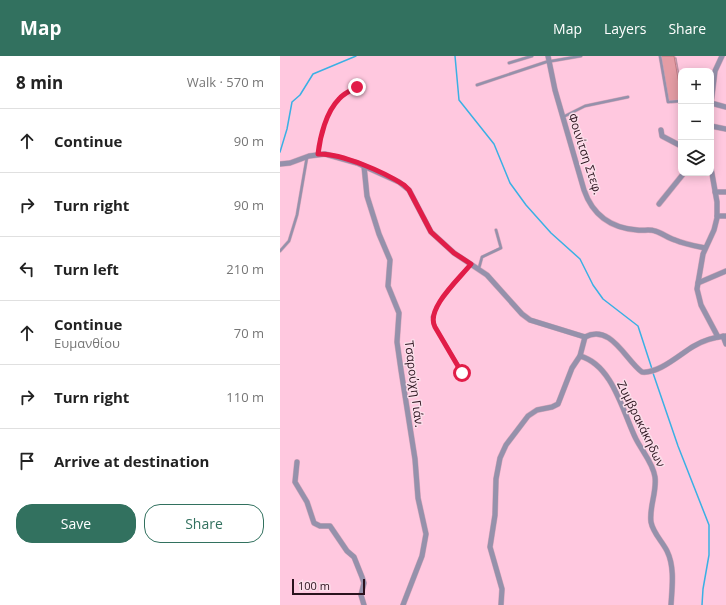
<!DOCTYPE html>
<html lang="en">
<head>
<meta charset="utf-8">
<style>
	body { margin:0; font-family:"Open Sans",sans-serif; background:#f2f2f2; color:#222 }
	.controls { position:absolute; right:12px; top:12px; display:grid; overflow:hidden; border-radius:8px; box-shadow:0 2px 10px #0003 }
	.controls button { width:36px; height:36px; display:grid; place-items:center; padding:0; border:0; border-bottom:1px solid #e0e0e0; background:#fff; color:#222; font:20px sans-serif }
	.scale { position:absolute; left:12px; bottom:10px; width:73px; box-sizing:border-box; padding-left:4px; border:2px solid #2a121d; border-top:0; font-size:11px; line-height:14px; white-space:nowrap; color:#2a121d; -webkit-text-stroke:3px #fbdeea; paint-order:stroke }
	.stop { position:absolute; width:12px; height:12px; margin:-9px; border:3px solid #e11d48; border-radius:50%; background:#fff }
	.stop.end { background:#e11d48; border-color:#fff; box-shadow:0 1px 4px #0008 }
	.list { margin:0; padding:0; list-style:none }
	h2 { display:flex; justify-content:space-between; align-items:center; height:52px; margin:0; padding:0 16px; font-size:17px }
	h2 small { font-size:13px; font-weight:400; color:#767676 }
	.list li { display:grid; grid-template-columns:26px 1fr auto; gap:12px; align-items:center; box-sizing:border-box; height:64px; padding:0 16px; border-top:1px solid #e0e0e0 }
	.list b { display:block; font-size:15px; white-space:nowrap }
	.list p { margin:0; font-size:13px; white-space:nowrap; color:#767676 }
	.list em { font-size:13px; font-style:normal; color:#767676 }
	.actions { display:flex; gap:8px; padding:12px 16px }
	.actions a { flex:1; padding:9px 0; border:1px solid #32715f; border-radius:16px; text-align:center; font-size:14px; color:#32715f }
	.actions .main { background:#32715f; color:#fff }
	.icon { flex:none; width:22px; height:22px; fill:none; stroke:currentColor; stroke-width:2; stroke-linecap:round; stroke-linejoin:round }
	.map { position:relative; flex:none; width:446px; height:549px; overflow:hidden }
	header { display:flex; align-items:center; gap:24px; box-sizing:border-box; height:56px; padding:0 20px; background:#32715f; color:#fff }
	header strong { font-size:19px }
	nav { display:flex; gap:22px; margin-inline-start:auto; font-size:14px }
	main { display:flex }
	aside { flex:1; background:#fff }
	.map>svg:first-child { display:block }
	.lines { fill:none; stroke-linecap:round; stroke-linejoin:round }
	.stream { stroke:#3ab0e4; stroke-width:1.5 }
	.building { fill:#e49ca4; stroke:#c07c84; filter:url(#shadow) }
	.service-casing { stroke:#d9a7bc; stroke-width:3.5 }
	.minor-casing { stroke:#d9a7bc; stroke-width:6 }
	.service { stroke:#9591ab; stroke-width:2.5 }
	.minor { stroke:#9591ab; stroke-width:5 }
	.route { stroke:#e11d48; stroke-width:5 }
	.labels { text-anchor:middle; stroke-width:3; stroke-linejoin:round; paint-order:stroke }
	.street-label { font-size:12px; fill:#2a121d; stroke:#fbdeea }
</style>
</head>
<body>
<header>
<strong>Map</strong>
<nav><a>Map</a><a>Layers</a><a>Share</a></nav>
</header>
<main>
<aside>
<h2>8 min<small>Walk · 570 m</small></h2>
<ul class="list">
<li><svg class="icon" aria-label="ahead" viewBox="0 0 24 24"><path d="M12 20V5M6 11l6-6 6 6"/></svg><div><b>Continue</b></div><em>90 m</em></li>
<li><svg class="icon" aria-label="right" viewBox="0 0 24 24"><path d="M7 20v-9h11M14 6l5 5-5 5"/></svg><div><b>Turn right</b></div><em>90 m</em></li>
<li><svg class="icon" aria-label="left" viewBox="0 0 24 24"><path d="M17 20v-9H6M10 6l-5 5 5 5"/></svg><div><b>Turn left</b></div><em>210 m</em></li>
<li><svg class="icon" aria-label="ahead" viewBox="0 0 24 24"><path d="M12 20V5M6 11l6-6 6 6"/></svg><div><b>Continue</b><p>Ευμανθίου</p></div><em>70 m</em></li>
<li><svg class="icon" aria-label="right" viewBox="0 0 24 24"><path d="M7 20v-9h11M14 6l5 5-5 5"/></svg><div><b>Turn right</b></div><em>110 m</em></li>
<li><svg class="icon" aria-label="arrive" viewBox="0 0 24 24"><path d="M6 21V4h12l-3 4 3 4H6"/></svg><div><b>Arrive at destination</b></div></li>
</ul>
<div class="actions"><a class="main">Save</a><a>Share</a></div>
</aside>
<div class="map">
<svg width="446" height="549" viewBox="0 0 446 549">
	<defs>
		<filter id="shadow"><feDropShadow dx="2" dy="1.5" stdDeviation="0" flood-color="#0004"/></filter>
	</defs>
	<rect width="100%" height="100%" fill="#ffc8df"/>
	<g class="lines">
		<g class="stream">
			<polyline points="175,0 179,44 214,88 230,127 246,149 271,177 300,203 313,229 323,243 358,270 372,313"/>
			<polyline points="0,96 7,73 12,46 20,39 33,18 76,0"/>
			<polyline points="373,317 398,390 429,469 429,499 423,533 422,549"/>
		</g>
	</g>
	<polygon class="building" points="381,0 394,0 399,28 401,28 401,44 389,45"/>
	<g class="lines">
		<defs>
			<g id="service">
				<polyline points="380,0 388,46 401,45"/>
				<polyline points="229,7 252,0"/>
				<polyline points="197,29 266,6 301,0"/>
				<polyline points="283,61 305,50 348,41"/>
				<path d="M 38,98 C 40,81 46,56 59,43 C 63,38 71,34 77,31"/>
				<polyline points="0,195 9,185 17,159 27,101"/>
				<polyline points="199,212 202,201 221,192 216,174"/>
				<polyline points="183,317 155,271 152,261 160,245 190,209"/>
			</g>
			<g id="minor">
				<path d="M 268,0 L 275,34 L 304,134 C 313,160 331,172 357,174 C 363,175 370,173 375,175 C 382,177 388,182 395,184 C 404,188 415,190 425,192"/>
				<polyline points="431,47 446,51"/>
				<polyline points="431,48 435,15 442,0"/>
				<polyline points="431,70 446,73"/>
				<polyline points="381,74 382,80 401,90"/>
				<path d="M 0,108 L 10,107 L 29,100 L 45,98 L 77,107 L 119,126 L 129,134 L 151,176 L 174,197 L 207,219 L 242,258 L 250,264 L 305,281 C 331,267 346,305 362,316 C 379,318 400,298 414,290 C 424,284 435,281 446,280"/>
				<polyline points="84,110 87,140 99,178 110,204 108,230 119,257 117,286 121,314 135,403 138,442 146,478 142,500 123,549"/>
				<polyline points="431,112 437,146 437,162 434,174 423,198 417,233 421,249 438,281"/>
				<polyline points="435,136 446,136"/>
				<polyline points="379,148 404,117"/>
				<polyline points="437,160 446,160"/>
				<polyline points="418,227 446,215"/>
				<polyline points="443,280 446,288"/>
				<path d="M 300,300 C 333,309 343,357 356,383 C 362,395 373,407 375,421 C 377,436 369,451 371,466 C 373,477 382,485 387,495 C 395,511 392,532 391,549"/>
				<polyline points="17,406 15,426 27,446 34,467 40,470 50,470 67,495 74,501 82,521 84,527 81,539 84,549"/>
				<polyline points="221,549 222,533 210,491 215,459 216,423 220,402 226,389 248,360 257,354 272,351 278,348 292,312 300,300 305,281"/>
			</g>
		</defs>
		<use href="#service" class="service-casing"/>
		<use href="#minor" class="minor-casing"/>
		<use href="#service" class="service"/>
		<use href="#minor" class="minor"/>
	</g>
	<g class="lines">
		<path class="route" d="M 77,31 C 71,34 63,38 59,43 C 46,56 40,81 38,98 C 61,97 104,116 124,129 L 129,134 L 151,176 L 174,197 L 191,208 C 180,222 145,253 155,271 L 182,317"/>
	</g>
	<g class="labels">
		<g class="street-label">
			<text transform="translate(305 98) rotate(72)" y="4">Φοινίτση Στεφ.</text>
			<text transform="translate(134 328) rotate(83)" y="4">Τσαρούχη Γιάν.</text>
			<text transform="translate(361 368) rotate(64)" y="4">Ζυμβρακάκηδων</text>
		</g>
	</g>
</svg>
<div class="controls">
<button>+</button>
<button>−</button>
<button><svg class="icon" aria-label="layers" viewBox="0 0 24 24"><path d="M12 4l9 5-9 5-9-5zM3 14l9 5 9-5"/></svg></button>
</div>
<div class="scale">100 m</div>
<div class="stop" style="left:182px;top:317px"></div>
<div class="stop end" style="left:77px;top:31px"></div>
</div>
</main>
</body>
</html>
